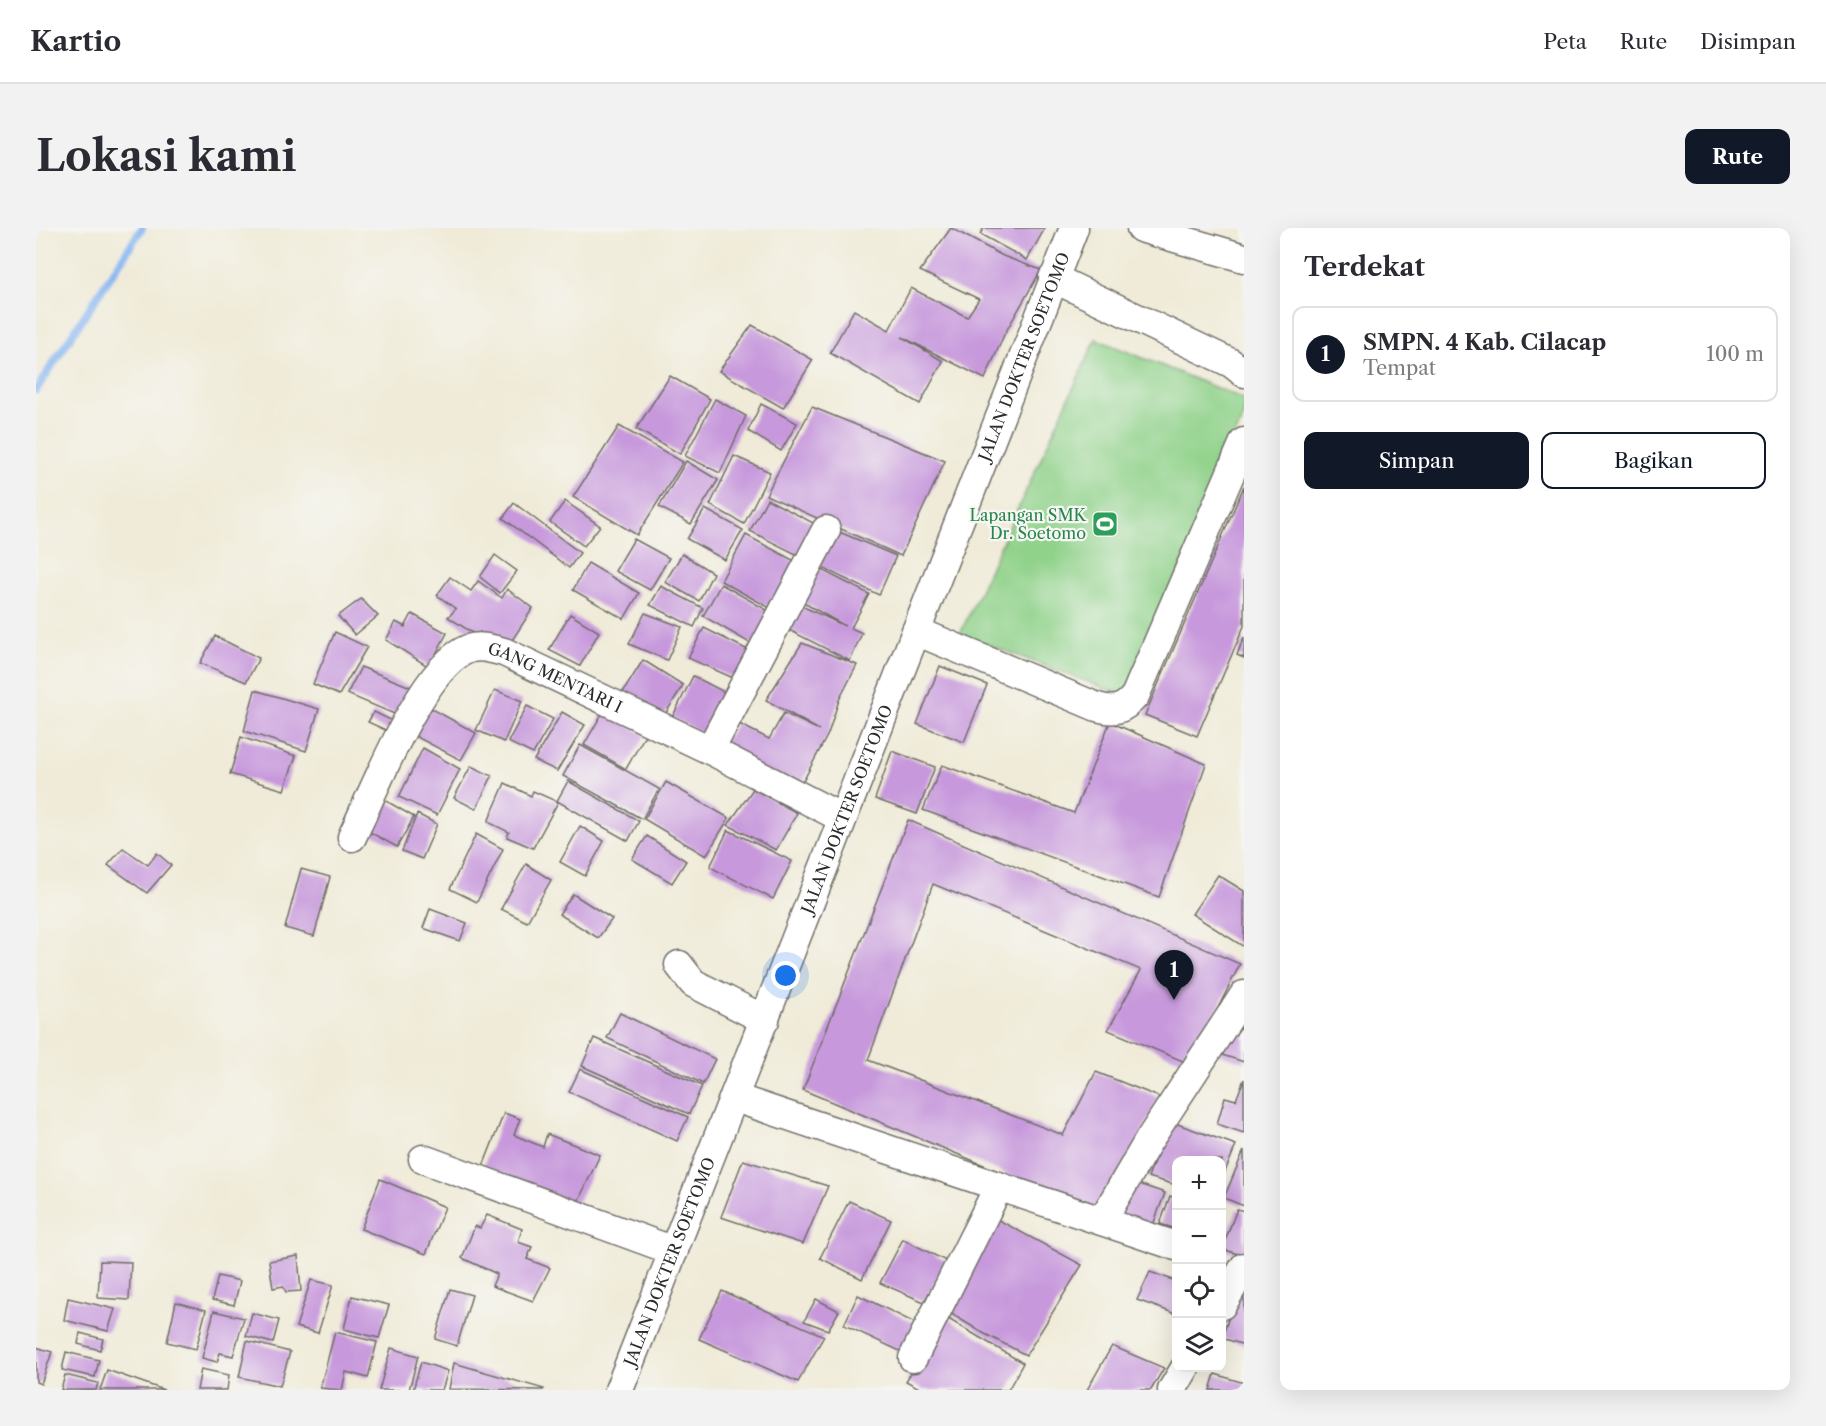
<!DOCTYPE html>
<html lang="id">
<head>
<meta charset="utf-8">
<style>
	body { margin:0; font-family:"Libre Caslon Text",serif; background:#f2f2f3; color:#2b2b33 }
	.controls { position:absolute; right:18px; bottom:18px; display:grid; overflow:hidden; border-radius:12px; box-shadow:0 6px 24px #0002 }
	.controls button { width:54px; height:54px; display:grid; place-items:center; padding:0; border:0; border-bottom:2px solid #e1e1e2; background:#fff; color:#2b2b33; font:30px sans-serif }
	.you { position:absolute; left:750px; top:748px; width:21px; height:21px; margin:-15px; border:4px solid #fff; border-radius:50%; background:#1a73e8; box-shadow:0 0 0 9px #1a73e833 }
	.badge { display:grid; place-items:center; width:39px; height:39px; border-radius:50%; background:#111827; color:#fff; font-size:20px; font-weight:700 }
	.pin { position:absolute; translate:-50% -50px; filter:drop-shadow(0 2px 3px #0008) }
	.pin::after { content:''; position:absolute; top:32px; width:21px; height:18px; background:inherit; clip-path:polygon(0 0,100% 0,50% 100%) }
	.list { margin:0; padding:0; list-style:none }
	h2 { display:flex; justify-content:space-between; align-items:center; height:78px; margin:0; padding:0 24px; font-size:26px }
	h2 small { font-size:20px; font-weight:400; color:#7c7c81 }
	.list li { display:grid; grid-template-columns:39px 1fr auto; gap:18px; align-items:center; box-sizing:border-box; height:96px; margin:0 12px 12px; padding:0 12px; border:2px solid #e1e1e2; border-radius:12px }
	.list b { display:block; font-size:22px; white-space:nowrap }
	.list p { margin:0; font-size:20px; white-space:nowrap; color:#7c7c81 }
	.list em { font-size:20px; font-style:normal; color:#7c7c81 }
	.actions { display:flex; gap:12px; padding:18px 24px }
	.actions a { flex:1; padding:14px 0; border:2px solid #111827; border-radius:12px; text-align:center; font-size:21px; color:#111827 }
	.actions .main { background:#111827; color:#fff }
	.icon { flex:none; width:33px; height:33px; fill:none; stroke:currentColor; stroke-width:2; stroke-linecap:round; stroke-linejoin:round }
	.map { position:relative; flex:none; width:1208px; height:1162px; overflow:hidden; border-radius:12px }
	header { display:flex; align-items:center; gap:36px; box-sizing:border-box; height:84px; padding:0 30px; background:#fff; border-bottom:2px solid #e1e1e2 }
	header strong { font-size:28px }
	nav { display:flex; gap:33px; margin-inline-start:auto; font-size:21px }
	.intro { display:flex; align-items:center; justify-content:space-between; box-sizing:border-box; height:144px; padding:0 36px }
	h1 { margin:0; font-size:42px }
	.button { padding:15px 27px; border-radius:12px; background:#111827; color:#fff; font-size:21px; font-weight:700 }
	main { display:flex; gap:36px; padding:0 36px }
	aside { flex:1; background:#fff; border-radius:12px; box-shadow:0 6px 24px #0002 }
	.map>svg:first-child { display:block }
	.green { fill:#90d28a; stroke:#5e7e5a; stroke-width:1.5 }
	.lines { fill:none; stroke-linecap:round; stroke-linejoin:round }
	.stream { stroke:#86b5f1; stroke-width:8 }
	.building { fill:#c799dc }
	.minor-casing { stroke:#706e68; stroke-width:31 }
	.minor { stroke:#fff; stroke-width:28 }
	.labels { text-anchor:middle; stroke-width:4.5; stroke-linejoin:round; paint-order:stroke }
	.street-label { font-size:16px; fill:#2b2b2b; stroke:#f6f6f2 }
	.leisure-label { font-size:16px; fill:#27864d; stroke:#f6f6f2; text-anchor:end }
</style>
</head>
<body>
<header>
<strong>Kartio</strong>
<nav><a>Peta</a><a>Rute</a><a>Disimpan</a></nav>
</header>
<div class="intro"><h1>Lokasi kami</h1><a class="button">Rute</a></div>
<main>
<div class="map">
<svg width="1208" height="1162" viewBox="0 0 1208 1162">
	<rect width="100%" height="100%" fill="#f6f6f2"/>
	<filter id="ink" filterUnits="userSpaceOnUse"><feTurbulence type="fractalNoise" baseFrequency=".0167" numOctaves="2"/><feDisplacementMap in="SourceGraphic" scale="12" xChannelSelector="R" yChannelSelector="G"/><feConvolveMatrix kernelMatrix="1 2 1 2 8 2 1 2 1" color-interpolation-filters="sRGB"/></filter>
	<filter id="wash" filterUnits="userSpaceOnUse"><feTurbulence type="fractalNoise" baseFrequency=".008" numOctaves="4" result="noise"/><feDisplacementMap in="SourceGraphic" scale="24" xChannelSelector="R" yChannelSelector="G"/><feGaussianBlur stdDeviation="1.35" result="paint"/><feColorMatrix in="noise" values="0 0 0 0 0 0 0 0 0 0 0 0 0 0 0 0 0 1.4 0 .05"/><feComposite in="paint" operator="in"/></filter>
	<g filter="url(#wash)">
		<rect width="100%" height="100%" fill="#f0ebd8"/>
		<polygon class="green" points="1060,111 1208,171 1208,186 1092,469 924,406"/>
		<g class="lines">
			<polyline class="stream" points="0,162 106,0"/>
		</g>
		<g id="blocks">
			<g class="building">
				<polygon points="915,0 967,28 1005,42 968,107 949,151 866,109 907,133 884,176 794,125 818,82 853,102 875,60 931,89 943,71 884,43"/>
				<polygon points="948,0 1009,0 991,32 944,6"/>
				<polygon points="716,97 777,132 747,180 683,143"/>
				<polygon points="634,148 674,171 644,226 600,201"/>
				<polygon points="679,171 710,188 684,245 649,228"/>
				<polygon points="725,176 761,195 745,223 712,203"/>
				<polygon points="776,179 909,233 865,328 730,267"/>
				<polygon points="583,198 647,234 601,307 537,269"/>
				<polygon points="698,228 734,244 708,296 674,277"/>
				<polygon points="650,233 682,252 655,296 623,279"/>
				<polygon points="1208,258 1208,398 1161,508 1109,487"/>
				<polygon points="731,271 787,300 770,331 714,303"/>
				<polygon points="529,273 564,298 548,318 514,294"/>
				<polygon points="478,275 544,325 533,340 467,290"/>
				<polygon points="669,281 707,302 689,332 651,311"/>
				<polygon points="794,300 860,328 843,367 776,335"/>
				<polygon points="710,307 768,338 743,385 685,353"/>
				<polygon points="598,311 633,330 614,362 579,343"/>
				<polygon points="646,326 677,345 663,373 629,354"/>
				<polygon points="459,327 481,343 464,365 444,349"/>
				<polygon points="552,335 603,365 588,391 537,362"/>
				<polygon points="778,338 833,366 815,400 826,405 814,433 745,398 757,374 809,398 759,370"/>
				<polygon points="414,349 435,363 442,353 466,370 471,361 497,380 471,420 444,404 441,408 412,389 420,381 401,367"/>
				<polygon points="685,356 738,386 719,418 667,388"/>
				<polygon points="625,358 667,380 658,399 614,377"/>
				<polygon points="325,371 342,388 319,407 302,388"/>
				<polygon points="609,385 646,399 631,432 593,416"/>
				<polygon points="376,386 411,405 393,439 350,412 360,394 369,399"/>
				<polygon points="534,386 563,404 544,438 513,422"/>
				<polygon points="668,400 720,426 704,453 652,430"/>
				<polygon points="299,404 331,419 303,467 277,456"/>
				<polygon points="179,408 223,430 210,454 164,435"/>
				<polygon points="1208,409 1208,430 1201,427"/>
				<polygon points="766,415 821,437 803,472 792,506 763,561 683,521 701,495 733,511 748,485 783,502 730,472"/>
				<polygon points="607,432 647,457 625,493 584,469"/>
				<polygon points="904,438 951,457 928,514 881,496"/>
				<polygon points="325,439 377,460 363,488 311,466"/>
				<polygon points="657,448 698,469 677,510 636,490"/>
				<polygon points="219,462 283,481 270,523 208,503"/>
				<polygon points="459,462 486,473 468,514 440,502"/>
				<polygon points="389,477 440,505 425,532 375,506"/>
				<polygon points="491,478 517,491 497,526 472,514"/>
				<polygon points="338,484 361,495 356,505 332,494"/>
				<polygon points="526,484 549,497 521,543 498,532"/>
				<polygon points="567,484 609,507 590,541 548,517"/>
				<polygon points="1074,494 1170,536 1123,669 887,582 906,537 1038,585"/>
				<polygon points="205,509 260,528 248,562 194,546"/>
				<polygon points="544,517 623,561 606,591 527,548"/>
				<polygon points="387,520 424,541 401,587 363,569"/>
				<polygon points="856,523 899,539 881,586 839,571"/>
				<polygon points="435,538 456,548 440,581 418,570"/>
				<polygon points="532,553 603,593 592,613 521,573"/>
				<polygon points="630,554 693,590 670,628 608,591"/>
				<polygon points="469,555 495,568 497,563 522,574 497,620 471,609 473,604 452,594"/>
				<polygon points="717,561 761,585 740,622 692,597"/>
				<polygon points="347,571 378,589 361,619 328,601"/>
				<polygon points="381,586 401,596 386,631 366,623"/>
				<polygon points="872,592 1204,736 1154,836 1072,802 1105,742 897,656 832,832 1027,907 1060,844 1123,869 1066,986 767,862"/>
				<polygon points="544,598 568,613 549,648 524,634"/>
				<polygon points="692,602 756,633 737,671 674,639"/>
				<polygon points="440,606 467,621 441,674 414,661"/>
				<polygon points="611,608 650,633 636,655 596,631"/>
				<polygon points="87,620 112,637 121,625 135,637 111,665 72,637"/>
				<polygon points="490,636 515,652 491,694 465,681"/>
				<polygon points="265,641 294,649 278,708 249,700"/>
				<polygon points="1182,647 1208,663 1208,719 1156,686"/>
				<polygon points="537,666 576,691 562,710 523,686"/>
				<polygon points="394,681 431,695 424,713 387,700"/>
				<polygon points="584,785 679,831 667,856 571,810"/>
				<polygon points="1194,798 1208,801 1208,834 1183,826"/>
				<polygon points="558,810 666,858 653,886 546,838"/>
				<polygon points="544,841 652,889 641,913 533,864"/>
				<polygon points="1208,851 1208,905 1181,896 1189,869 1200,872"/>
				<polygon points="468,885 484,891 478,907 507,919 511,906 564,927 539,980 444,946"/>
				<polygon points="1133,893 1200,917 1186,951 1186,932 1140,933 1140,957 1112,949"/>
				<polygon points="1208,922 1208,978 1188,970"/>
				<polygon points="707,932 792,958 767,1016 685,989"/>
				<polygon points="344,951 409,979 390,1026 325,1001"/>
				<polygon points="1097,954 1129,965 1117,997 1085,987"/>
				<polygon points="1134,968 1140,970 1140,1001 1124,996"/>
				<polygon points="813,973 855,992 826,1051 784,1030"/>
				<polygon points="1201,981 1208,983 1208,1028 1186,1021"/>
				<polygon points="451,987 486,1001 482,1014 496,1019 491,1031 514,1040 497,1073 456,1058 461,1046 426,1030 439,998 444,1000"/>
				<polygon points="957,989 1046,1037 990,1127 947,1105 909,1082"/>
				<polygon points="867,1011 910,1033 888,1074 844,1055"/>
				<polygon points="262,1028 265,1063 250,1064 247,1058 237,1060 233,1033"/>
				<polygon points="64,1033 95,1034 93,1072 62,1070"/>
				<polygon points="1114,1044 1140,1053 1140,1086 1101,1072"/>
				<polygon points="182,1048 204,1053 198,1077 176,1072"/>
				<polygon points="275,1052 297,1057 282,1105 260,1099"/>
				<polygon points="414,1061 436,1067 421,1118 399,1111"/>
				<polygon points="686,1063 788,1108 762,1154 663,1111"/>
				<polygon points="822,1067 879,1095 866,1124 808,1097"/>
				<polygon points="1200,1067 1208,1069 1208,1117 1186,1110"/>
				<polygon points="316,1068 353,1077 343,1110 308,1101"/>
				<polygon points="32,1070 79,1081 72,1103 28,1092"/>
				<polygon points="780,1071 803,1083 792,1102 768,1093"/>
				<polygon points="140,1074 170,1082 160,1121 131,1114"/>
				<polygon points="178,1083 208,1090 197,1128 184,1125 181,1134 166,1130"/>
				<polygon points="216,1085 243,1092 237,1115 210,1108"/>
				<polygon points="909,1089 987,1135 972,1162 887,1162 870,1153"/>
				<polygon points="299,1104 341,1114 332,1150 310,1144 306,1162 284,1160"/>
				<polygon points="44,1105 67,1111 64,1122 42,1116"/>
				<polygon points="211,1113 254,1124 244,1158 203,1149"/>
				<polygon points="1076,1118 1128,1140 1115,1162 1051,1162"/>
				<polygon points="0,1119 16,1124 5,1156 0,1154"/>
				<polygon points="355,1120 382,1128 373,1162 343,1162"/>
				<polygon points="30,1124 63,1132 59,1149 26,1142"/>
				<polygon points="385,1134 412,1143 406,1162 377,1162"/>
				<polygon points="418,1135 508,1161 507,1162 413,1161"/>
				<polygon points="165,1141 193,1147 191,1162 161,1162"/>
				<polygon points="71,1142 128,1162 64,1162"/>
				<polygon points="1179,1146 1208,1155 1208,1162 1174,1162"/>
				<polygon points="29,1147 62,1155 60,1162 25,1162"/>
			</g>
		</g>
	</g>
	<g filter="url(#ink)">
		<use href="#blocks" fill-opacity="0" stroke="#706e68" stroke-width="1.5"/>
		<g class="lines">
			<defs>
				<g id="minor">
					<polyline points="1105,0 1208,30"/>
					<polyline points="1017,50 1195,135 1208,145"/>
					<path d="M 880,403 L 1061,479 C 1079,484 1087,482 1099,468 L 1208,214"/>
					<polyline points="674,522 790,302"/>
					<path id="s1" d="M 316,609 C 337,565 386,438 432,421 C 445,417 456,421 468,424 L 674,522 L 806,590"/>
					<polyline points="643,737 657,755 729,792"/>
					<polyline points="699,870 1140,1018"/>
					<polyline points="387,931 638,1023"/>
					<polyline points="1066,993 1113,912 1208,767"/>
					<polyline points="1186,1077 1208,1039"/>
					<polyline points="877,1130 963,958"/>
					<path id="s2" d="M 583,1162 L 1038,0"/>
					<polyline points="1136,1162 1149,1140"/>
				</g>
			</defs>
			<use href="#minor" class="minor-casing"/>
			<use href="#minor" class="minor"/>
		</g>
	</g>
	<defs>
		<symbol id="stadium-square" viewBox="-11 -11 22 22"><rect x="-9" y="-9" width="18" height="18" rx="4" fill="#2e9e5b" stroke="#f6f6f2"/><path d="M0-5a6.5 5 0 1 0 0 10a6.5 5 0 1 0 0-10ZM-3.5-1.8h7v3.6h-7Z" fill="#fff"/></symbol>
	</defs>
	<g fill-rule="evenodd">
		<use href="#stadium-square" x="1054" y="281" width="30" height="30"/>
	</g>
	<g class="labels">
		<g class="street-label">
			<text dy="6" stroke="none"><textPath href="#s2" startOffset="1110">JALAN DOKTER SOETOMO</textPath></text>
			<text dy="6" stroke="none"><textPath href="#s1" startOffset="318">GANG MENTARI I</textPath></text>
			<text dy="6" stroke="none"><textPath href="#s2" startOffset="624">JALAN DOKTER SOETOMO</textPath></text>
			<text dy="6" stroke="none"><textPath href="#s2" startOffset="138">JALAN DOKTER SOETOMO</textPath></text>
		</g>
		<g class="leisure-label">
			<text x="1050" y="293">Lapangan SMK<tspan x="1050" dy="18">Dr. Soetomo</tspan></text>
		</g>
	</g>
</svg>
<div class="controls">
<button>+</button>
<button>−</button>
<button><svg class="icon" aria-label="locate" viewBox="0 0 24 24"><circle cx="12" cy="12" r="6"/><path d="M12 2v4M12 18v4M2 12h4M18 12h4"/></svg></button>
<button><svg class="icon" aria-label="layers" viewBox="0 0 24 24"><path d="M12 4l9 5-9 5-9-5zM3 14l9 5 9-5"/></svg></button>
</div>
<div class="you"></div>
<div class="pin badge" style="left:1138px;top:772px">1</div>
</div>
<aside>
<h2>Terdekat<small></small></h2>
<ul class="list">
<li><span class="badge">1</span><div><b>SMPN. 4 Kab. Cilacap</b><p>Tempat</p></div><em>100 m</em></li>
</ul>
<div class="actions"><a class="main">Simpan</a><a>Bagikan</a></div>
</aside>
</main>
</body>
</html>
